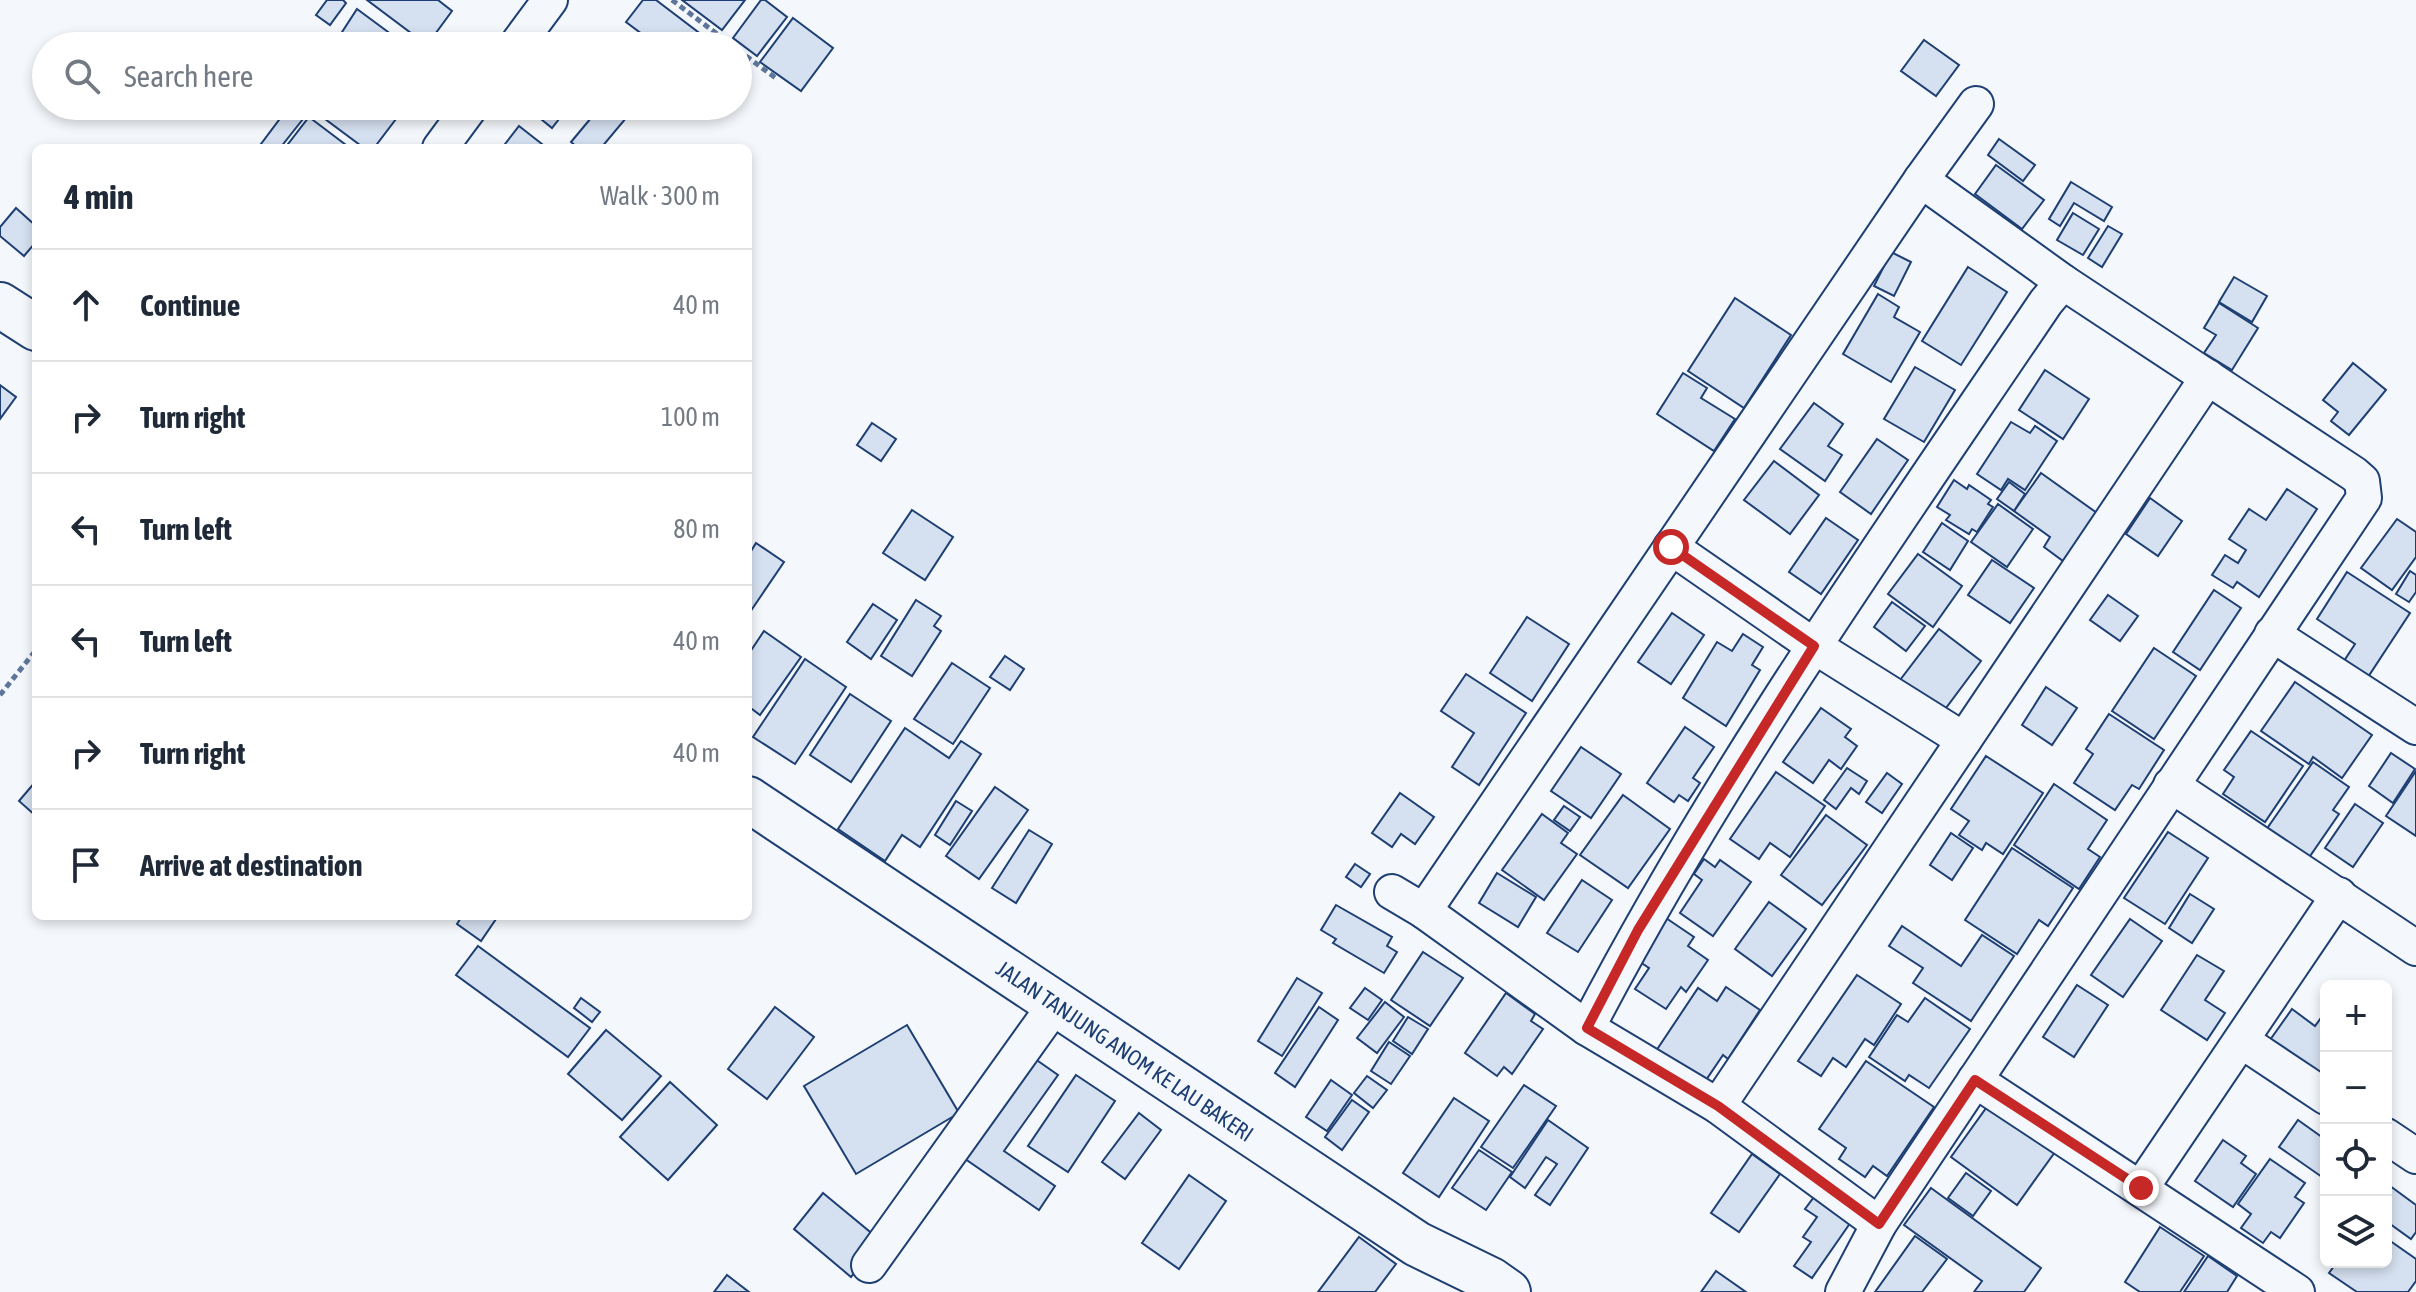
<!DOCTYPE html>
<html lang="en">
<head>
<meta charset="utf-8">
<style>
	body { margin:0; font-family:"Asap Condensed",sans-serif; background:#f6f6f7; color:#1f2937 }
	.controls { position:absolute; right:24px; bottom:24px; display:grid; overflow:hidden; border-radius:12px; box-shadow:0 4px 12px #0003 }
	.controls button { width:72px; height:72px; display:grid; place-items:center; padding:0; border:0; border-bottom:2px solid #e0e1e3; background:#fff; color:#1f2937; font:40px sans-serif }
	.stop { position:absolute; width:24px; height:24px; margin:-18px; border:6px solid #c62828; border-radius:50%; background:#fff }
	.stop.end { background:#c62828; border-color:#fff; box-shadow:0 2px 8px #0008 }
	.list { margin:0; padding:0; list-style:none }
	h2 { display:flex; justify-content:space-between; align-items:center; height:104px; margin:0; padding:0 32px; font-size:34px }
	h2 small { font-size:26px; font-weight:400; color:#747a83 }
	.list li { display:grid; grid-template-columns:52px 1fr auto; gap:24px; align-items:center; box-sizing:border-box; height:112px; padding:0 32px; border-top:2px solid #e0e1e3 }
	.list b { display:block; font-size:30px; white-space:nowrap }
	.list em { font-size:26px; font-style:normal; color:#747a83 }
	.icon { flex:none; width:44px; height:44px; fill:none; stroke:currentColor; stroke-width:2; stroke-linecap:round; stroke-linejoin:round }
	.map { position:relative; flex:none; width:2416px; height:1292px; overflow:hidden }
	.search { position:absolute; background:#fff; box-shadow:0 4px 12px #0003; left:32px; top:32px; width:720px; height:88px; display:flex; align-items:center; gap:20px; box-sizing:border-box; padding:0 28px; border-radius:44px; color:#747a83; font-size:30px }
	.panel { position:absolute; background:#fff; box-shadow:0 4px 12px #0003; left:32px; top:144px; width:720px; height:776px; border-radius:12px }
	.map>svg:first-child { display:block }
	.building { fill:#d5e0f0; stroke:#1d3f73; stroke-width:2 }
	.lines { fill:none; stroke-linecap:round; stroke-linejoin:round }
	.minor-casing { stroke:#1d3f73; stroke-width:38 }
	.major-casing { stroke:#1d3f73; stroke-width:48 }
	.path { stroke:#5e769c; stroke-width:5; stroke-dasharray:6 4; stroke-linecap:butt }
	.minor { stroke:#f4f7fb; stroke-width:34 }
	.major { stroke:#f4f7fb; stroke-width:44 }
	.route { stroke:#c62828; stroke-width:10 }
	.labels { text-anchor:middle; stroke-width:6; stroke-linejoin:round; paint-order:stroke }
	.street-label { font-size:22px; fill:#1d3f73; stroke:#f4f7fb }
</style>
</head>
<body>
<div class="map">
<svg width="2416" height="1292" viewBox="0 0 2416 1292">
	<rect width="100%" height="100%" fill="#f4f7fb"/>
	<g class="building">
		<polygon points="327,0 343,0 346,3 330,25 316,15"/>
		<polygon points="367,0 438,0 452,11 427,45"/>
		<polygon points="643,0 656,0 698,32 687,46 658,46 626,22"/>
		<polygon points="682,0 745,0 722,30"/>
		<polygon points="761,0 765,0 787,17 757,56 733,38"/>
		<polygon points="357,9 407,46 333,46"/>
		<polygon points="793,18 833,48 801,91 760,62"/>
		<polygon points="1924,40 1959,65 1936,96 1901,71"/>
		<polygon points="328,106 386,106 399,115 374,148 364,148 321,116"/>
		<polygon points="525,106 569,106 552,128"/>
		<polygon points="601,106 626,106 632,111 601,148 578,148 571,142"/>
		<polygon points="288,108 303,119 280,148 258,148"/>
		<polygon points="309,117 350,148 285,148"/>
		<polygon points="519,126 547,148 502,148"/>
		<polygon points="1999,139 2035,165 2023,181 1988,155"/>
		<polygon points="1996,165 2044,200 2022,229 1975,194"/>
		<polygon points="2071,182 2112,207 2104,221 2074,203 2060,226 2049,219"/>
		<polygon points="16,208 36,226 36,242 24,256 0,236 0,227"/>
		<polygon points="2073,213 2099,229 2083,255 2057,240"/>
		<polygon points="2108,226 2122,234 2102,267 2088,258"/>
		<polygon points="1891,252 1911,262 1894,296 1874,286"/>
		<polygon points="1968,267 2007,292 1961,365 1922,341"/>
		<polygon points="2234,277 2267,296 2252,322 2219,302"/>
		<polygon points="1878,294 1899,307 1894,317 1920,332 1891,382 1843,354"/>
		<polygon points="1735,298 1791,335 1744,408 1688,371"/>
		<polygon points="2219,303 2258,328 2232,370 2204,353 2216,335 2204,328"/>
		<polygon points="2353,363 2386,390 2349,435 2331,421 2338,412 2323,400"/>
		<polygon points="1915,367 1955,390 1924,442 1884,419"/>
		<polygon points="2045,370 2089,399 2063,439 2019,410"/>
		<polygon points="1683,373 1707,388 1701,398 1735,419 1714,451 1657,414"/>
		<polygon points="0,385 16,397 0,419"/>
		<polygon points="1814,403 1843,424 1828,446 1842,455 1825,481 1780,449"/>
		<polygon points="2011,422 2030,433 2035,426 2057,441 2025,490 2008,479 2001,490 1977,474"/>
		<polygon points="872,423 896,439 881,461 857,445"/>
		<polygon points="1877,439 1908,460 1871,514 1840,492"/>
		<polygon points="1774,461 1819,495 1790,534 1744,500"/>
		<polygon points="2041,473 2097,513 2063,561 2044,547 2050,537 2014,511"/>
		<polygon points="1954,480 1967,489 1969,485 1991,500 1988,504 1993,507 1977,532 1972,529 1969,534 1946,520 1950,515 1937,507"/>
		<polygon points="2009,482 2025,494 2014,511 1997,499"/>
		<polygon points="2287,489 2317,509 2259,597 2237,582 2233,588 2212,575 2225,555 2238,563 2246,550 2229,539 2249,509 2266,520"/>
		<polygon points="2150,498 2182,521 2158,556 2126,534"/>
		<polygon points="1998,504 2033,529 2007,567 1971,542"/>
		<polygon points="912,510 953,537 925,580 883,553"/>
		<polygon points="1826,518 1858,540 1821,594 1789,572"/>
		<polygon points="2397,519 2416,532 2416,557 2392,590 2361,568"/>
		<polygon points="1942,523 1968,541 1950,570 1923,552"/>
		<polygon points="756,543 784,562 748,615 748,556"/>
		<polygon points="1918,554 1962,586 1933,627 1888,594"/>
		<polygon points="1992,560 2034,588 2010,623 1968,595"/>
		<polygon points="2410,571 2416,575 2416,592 2409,602 2396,594"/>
		<polygon points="2347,572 2410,613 2368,677 2344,661 2355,644 2317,619"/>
		<polygon points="2214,590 2241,608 2200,670 2173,652"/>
		<polygon points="2108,595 2138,616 2120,641 2090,620"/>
		<polygon points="916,600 941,616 934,626 941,631 912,676 881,656"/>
		<polygon points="1892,602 1925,626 1906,651 1874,627"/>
		<polygon points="873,604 897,620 871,659 847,642"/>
		<polygon points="1672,613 1704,635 1671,684 1638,662"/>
		<polygon points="1527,617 1569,644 1532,701 1490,673"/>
		<polygon points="1939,629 1981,661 1940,716 1897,684"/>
		<polygon points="764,631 801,657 760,715 748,706 748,655"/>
		<polygon points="1743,634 1763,647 1752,665 1760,670 1726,726 1683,698 1717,642 1732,651"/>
		<polygon points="2154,648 2196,676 2154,739 2112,711"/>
		<polygon points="1005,656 1024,669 1010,690 990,677"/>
		<polygon points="805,659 846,687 795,764 753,737"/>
		<polygon points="952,663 990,688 953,744 914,719"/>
		<polygon points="1466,674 1526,713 1479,785 1452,767 1474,733 1441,711"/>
		<polygon points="2295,682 2372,735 2342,778 2313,757 2309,764 2261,731"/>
		<polygon points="2046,687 2077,708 2052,745 2022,725"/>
		<polygon points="850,694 891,721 851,782 810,755"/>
		<polygon points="1821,708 1851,729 1845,737 1857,746 1841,769 1829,760 1813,783 1783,762"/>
		<polygon points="2109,714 2164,750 2139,789 2132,785 2115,810 2074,783 2093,754 2086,749"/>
		<polygon points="1685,727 1714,747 1693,778 1700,783 1688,801 1679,795 1674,802 1647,783"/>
		<polygon points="905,728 949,758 961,741 981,754 920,847 902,835 885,861 838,829"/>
		<polygon points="2251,731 2303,766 2265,822 2223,794 2234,777 2224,770"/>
		<polygon points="1581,747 1621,774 1591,818 1551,791"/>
		<polygon points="2391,753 2415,769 2393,803 2369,786"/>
		<polygon points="1986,756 2043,793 2003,854 1986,843 1982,850 1959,835 1969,821 1951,809"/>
		<polygon points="2313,762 2349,787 2333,810 2339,814 2308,859 2266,830"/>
		<polygon points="1847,768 1867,781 1859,794 1851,788 1836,809 1824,800"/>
		<polygon points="2416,771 2416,836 2386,816"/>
		<polygon points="1776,772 1825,806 1790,857 1770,843 1759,859 1730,839"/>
		<polygon points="1887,773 1902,784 1882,813 1866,802"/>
		<polygon points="36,781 36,816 19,801"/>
		<polygon points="2054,784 2107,820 2088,849 2100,857 2079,889 2014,845"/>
		<polygon points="995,787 1028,810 979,879 946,856"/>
		<polygon points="1400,793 1434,817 1415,844 1401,834 1392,847 1372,833"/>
		<polygon points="1623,795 1670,829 1628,888 1580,855"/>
		<polygon points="956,801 972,811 950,845 935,835"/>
		<polygon points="2355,804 2383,823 2353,867 2325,848"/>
		<polygon points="1564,806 1580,817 1570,831 1554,820"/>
		<polygon points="1542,814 1568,833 1561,843 1577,854 1544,900 1502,870"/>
		<polygon points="1826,815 1867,845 1822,905 1781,875"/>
		<polygon points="1029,830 1052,844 1016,903 992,888"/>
		<polygon points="2168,832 2208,858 2165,924 2124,898"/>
		<polygon points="1951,833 1973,848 1952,880 1930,865"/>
		<polygon points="2012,848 2073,888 2048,926 2039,920 2017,954 1965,920"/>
		<polygon points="1704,859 1715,867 1720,860 1751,882 1713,936 1680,913 1702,880 1694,874"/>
		<polygon points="1355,864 1370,874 1361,887 1346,877"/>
		<polygon points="1497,873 1536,897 1518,927 1479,903"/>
		<polygon points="1582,880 1612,900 1578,952 1547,933"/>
		<polygon points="2190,894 2214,909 2192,943 2169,928"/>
		<polygon points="1769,902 1806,929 1772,976 1735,949"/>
		<polygon points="1336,905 1392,937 1387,946 1397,952 1384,973 1333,943 1336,939 1321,930"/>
		<polygon points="462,916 491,916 496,919 481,941 457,924"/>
		<polygon points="1663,916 1694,937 1688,946 1708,960 1686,992 1681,987 1666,1009 1635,989 1649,968 1634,958"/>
		<polygon points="2130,919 2162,941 2123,997 2091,975"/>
		<polygon points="1902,926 1961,966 1982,935 2014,956 1971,1021 1913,983 1923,968 1889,946"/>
		<polygon points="478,946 590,1028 568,1057 456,975"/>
		<polygon points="1423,952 1463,978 1430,1026 1391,1000"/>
		<polygon points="2197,955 2224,971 2205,1000 2225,1013 2207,1040 2161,1010"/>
		<polygon points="1857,975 1901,1004 1874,1045 1865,1039 1846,1067 1833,1058 1821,1076 1798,1061"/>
		<polygon points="1297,978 1322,993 1282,1056 1258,1041"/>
		<polygon points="2077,985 2108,1005 2074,1057 2043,1037"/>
		<polygon points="1726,987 1760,1010 1728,1059 1723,1055 1704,1083 1656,1051 1698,988 1717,1001"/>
		<polygon points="1365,988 1382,1000 1368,1020 1350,1008"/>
		<polygon points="1506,993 1535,1014 1531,1021 1543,1029 1512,1074 1504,1067 1497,1076 1465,1053"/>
		<polygon points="581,998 600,1012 592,1022 574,1008"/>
		<polygon points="1925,998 1970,1029 1929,1088 1909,1075 1905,1081 1869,1057 1897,1015 1908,1022"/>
		<polygon points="1385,1002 1404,1017 1377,1053 1357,1038"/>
		<polygon points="775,1007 814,1037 767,1099 728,1069"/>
		<polygon points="1319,1007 1338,1020 1295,1087 1275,1073"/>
		<polygon points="2292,1009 2315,1026 2326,1011 2326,1080 2270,1040"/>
		<polygon points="1408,1017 1428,1029 1412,1054 1393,1041"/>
		<polygon points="907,1025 959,1113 856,1174 804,1086"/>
		<polygon points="606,1030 661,1076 622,1120 568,1074"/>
		<polygon points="1389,1042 1410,1056 1391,1084 1371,1071"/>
		<polygon points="1028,1054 1058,1075 1004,1151 1055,1186 1039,1210 958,1154"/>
		<polygon points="1866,1061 1934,1107 1887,1176 1873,1166 1865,1177 1839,1159 1846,1148 1819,1129"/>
		<polygon points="1076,1075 1115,1101 1068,1172 1028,1146"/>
		<polygon points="1367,1076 1387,1090 1373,1108 1354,1093"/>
		<polygon points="1331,1080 1352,1095 1327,1131 1306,1117"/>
		<polygon points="670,1082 717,1125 668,1180 620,1137"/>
		<polygon points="1524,1085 1556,1106 1513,1168 1481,1147"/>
		<polygon points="1454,1098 1489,1121 1439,1197 1403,1173"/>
		<polygon points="1352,1100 1369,1112 1342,1150 1325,1137"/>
		<polygon points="1989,1104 2055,1152 2017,1205 1951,1157"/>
		<polygon points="1139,1113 1161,1130 1125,1179 1102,1162"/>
		<polygon points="1548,1120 1588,1148 1550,1205 1535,1195 1557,1164 1546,1157 1525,1188 1510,1177"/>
		<polygon points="2298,1120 2326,1140 2326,1172 2322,1177 2279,1147"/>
		<polygon points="2223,1140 2246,1156 2241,1163 2256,1174 2233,1207 2195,1181"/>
		<polygon points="1479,1150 1512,1172 1486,1210 1452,1188"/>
		<polygon points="1752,1154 1780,1174 1739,1232 1711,1213"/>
		<polygon points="2270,1159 2305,1183 2295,1197 2304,1203 2280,1238 2271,1232 2263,1243 2241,1228 2251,1214 2238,1204"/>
		<polygon points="1966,1173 1991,1191 1973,1216 1948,1198"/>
		<polygon points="1189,1175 1226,1201 1179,1269 1142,1243"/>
		<polygon points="2386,1183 2416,1205 2416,1232 2411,1239 2386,1221"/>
		<polygon points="1931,1188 2041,1268 2024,1292 1974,1292 1982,1281 1904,1225"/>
		<polygon points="823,1193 881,1241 851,1277 794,1229"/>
		<polygon points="1817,1193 1853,1219 1812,1278 1794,1266 1811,1242 1803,1237 1817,1217 1805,1209"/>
		<polygon points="2160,1227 2204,1256 2180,1292 2140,1292 2125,1282"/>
		<polygon points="1915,1236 1947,1259 1922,1292 1875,1292"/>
		<polygon points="1359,1237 1396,1264 1375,1292 1318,1292"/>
		<polygon points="2386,1238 2416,1259 2416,1281 2408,1292 2357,1292 2329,1273 2337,1262 2386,1262"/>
		<polygon points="2208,1256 2237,1276 2227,1292 2184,1292"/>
		<polygon points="1716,1271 1746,1292 1701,1292"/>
		<polygon points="727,1275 749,1292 714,1292"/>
	</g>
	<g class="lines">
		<defs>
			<g id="minor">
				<polyline points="516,46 550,0"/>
				<polyline points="440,148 471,106"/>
				<polyline points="1671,547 1814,646 1964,740"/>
				<polyline points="2272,634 2416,727"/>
				<polyline points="2171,785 2416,948"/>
				<polyline points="1392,892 1424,911 1587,1028 1718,1106 1879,1224"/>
				<polyline points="1424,911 1921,180 1976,104"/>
				<path d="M 1587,1028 C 1719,774 1886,539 2046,302 L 2063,282"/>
				<polyline points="2242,1041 2326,1097"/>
				<polyline points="1975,1080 2297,1292"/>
				<polyline points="1718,1106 2208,377"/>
				<polyline points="2386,1136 2416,1156"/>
				<polyline points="2141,1188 2339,895"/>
				<polyline points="869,1265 1055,1005"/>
				<polyline points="1843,1292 1879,1224 2364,498 2362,481 2354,474 2063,282 1921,180"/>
			</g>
			<g id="major">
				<polyline points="0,305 36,328"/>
				<polyline points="748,799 1417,1244 1491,1280 1508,1292"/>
			</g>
		</defs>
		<use href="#minor" class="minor-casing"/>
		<use href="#major" class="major-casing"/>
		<g class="path">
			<polyline points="672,0 733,46"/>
			<polyline points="738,50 777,79"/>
			<polyline points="0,695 36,650"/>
		</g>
		<use href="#minor" class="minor"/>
		<use href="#major" class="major"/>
	</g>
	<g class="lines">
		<polyline class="route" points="1671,547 1814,646 1638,930 1587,1028 1718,1106 1879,1224 1975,1080 2141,1188"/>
	</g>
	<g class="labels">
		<g class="street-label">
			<text transform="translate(1125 1051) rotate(34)" y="8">JALAN TANJUNG ANOM KE LAU BAKERI</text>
		</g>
	</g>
</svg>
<div class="controls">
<button>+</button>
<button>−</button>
<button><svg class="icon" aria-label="locate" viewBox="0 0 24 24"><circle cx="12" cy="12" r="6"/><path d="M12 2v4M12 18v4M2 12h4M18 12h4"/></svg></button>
<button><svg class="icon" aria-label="layers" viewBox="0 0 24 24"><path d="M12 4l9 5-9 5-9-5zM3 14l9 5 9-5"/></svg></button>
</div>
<div class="stop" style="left:1671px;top:547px"></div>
<div class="stop end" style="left:2141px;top:1188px"></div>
<div class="search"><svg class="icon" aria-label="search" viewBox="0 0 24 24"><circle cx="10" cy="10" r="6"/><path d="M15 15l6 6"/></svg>Search here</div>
<section class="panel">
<h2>4 min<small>Walk · 300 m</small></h2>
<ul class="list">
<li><svg class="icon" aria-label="ahead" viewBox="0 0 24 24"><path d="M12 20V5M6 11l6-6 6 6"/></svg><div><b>Continue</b></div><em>40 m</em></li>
<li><svg class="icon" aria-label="right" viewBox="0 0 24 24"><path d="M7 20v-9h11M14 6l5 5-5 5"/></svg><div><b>Turn right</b></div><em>100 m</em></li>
<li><svg class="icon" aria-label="left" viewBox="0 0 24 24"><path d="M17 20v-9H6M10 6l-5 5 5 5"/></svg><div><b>Turn left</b></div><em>80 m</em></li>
<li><svg class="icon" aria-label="left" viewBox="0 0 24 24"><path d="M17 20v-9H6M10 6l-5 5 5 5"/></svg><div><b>Turn left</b></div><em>40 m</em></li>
<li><svg class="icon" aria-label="right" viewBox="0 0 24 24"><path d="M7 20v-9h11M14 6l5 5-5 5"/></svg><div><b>Turn right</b></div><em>40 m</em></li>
<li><svg class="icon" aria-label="arrive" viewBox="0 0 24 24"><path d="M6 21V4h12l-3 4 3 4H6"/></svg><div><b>Arrive at destination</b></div></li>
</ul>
</section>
</div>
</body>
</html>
